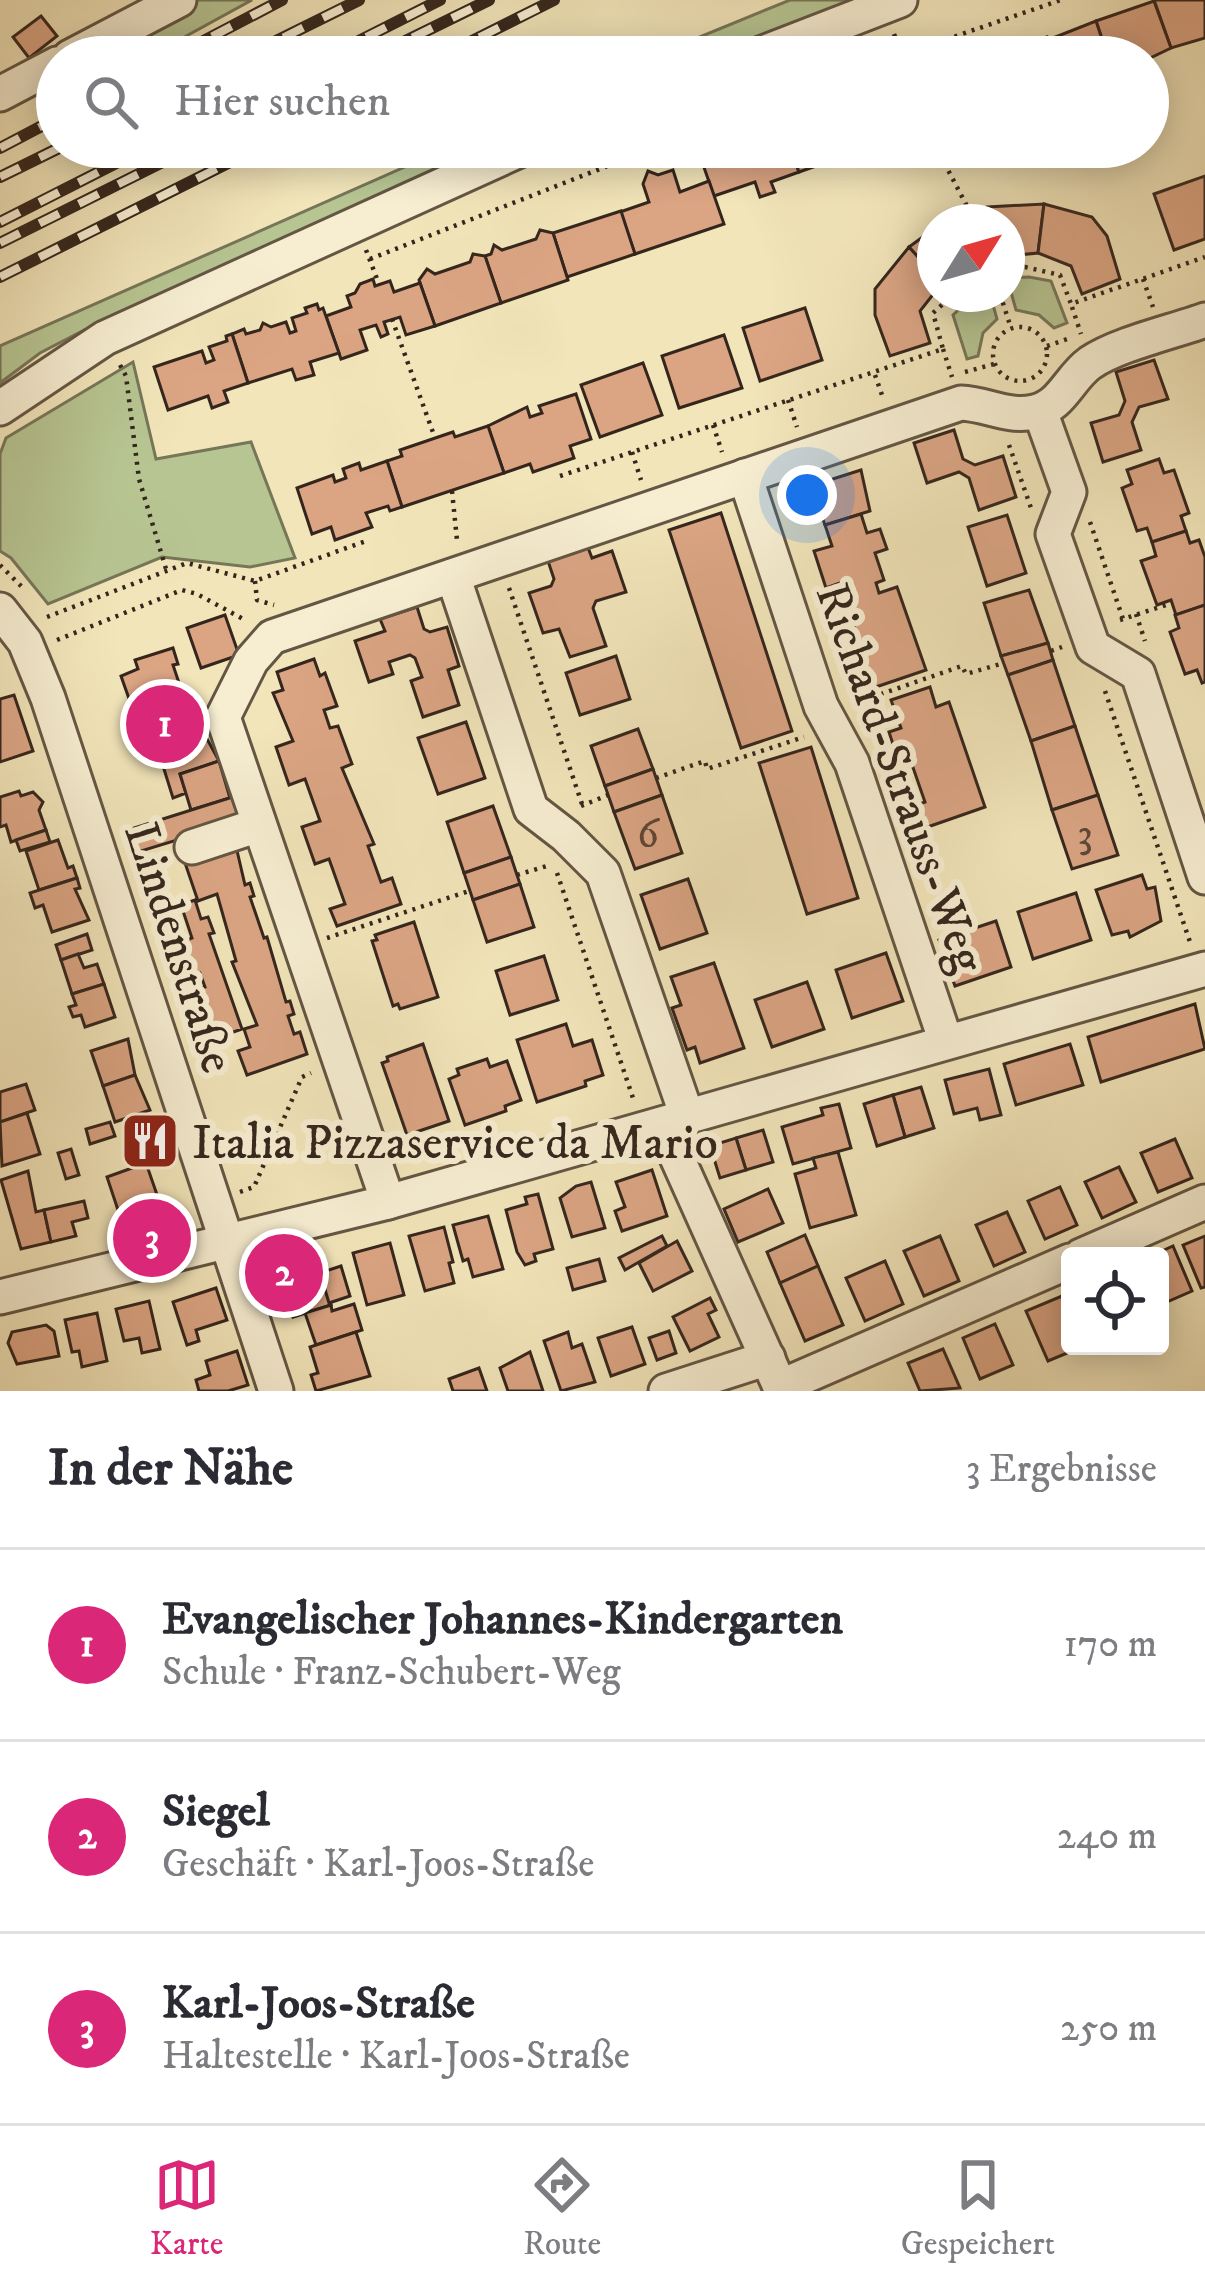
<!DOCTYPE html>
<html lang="de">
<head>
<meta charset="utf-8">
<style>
	body { margin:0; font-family:"IM FELL DW Pica",serif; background:#f2f2f3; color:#2b2b33 }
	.controls { position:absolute; right:36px; bottom:36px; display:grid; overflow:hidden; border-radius:12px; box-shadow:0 6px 30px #0003 }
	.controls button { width:108px; height:108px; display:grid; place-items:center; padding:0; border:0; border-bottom:3px solid #e1e1e2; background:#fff; color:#2b2b33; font:60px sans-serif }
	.compass { position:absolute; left:917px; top:204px; width:108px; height:108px; border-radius:50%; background:#fff; box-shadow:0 6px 30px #0003; rotate:53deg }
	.you { position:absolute; left:807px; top:495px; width:42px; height:42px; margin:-30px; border:9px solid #fff; border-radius:50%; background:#1a73e8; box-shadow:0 0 0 18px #1a73e833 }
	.badge { display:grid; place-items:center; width:78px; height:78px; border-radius:50%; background:#db2777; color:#fff; font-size:39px; font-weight:700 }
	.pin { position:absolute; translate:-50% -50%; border:6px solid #fff; box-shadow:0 3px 12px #0006 }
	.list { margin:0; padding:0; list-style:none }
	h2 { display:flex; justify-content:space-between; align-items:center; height:156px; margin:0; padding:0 48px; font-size:51px }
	h2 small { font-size:39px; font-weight:400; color:#7c7c81 }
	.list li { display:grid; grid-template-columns:78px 1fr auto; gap:36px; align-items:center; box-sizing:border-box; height:192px; padding:0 48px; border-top:3px solid #e1e1e2 }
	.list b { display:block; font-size:45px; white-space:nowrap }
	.list p { margin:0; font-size:39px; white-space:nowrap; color:#7c7c81 }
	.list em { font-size:39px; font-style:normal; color:#7c7c81 }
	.icon { flex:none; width:66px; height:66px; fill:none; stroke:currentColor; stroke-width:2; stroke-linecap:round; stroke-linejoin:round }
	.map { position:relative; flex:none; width:1205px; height:1391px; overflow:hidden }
	.search { position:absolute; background:#fff; box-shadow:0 6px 30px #0003; left:36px; right:36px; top:36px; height:132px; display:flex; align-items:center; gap:30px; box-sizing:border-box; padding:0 42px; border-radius:66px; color:#7c7c81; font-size:45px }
	.sheet { height:732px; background:#fff }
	nav { display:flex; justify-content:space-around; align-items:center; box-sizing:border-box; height:168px; border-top:3px solid #e1e1e2; background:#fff; font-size:33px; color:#7c7c81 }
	nav a { display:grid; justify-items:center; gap:6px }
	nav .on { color:#db2777 }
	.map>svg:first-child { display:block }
	.green { fill:#b7c592; stroke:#767658; stroke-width:3 }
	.building { fill:#dba584; stroke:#35261d; stroke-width:3 }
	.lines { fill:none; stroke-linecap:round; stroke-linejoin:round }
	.minor-casing { stroke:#645644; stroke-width:39 }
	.path { stroke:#35261d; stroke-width:4.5; stroke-dasharray:3 6; stroke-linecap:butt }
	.minor { stroke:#f7eed2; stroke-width:33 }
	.rail-casing { stroke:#35261d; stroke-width:12 }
	.rail { stroke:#f7eed2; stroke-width:8; stroke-dasharray:22; stroke-linecap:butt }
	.labels { text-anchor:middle; stroke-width:12; stroke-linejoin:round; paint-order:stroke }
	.number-label { font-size:42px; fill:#5e4637 }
	.street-label { font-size:48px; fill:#35261d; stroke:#f7eed2 }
	.poi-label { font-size:48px; fill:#35261d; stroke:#f7eed2; text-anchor:start }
</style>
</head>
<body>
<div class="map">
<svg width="1205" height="1391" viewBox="0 0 1205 1391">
	<rect width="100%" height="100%" fill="#f2e5ba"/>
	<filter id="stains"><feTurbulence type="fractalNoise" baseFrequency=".00167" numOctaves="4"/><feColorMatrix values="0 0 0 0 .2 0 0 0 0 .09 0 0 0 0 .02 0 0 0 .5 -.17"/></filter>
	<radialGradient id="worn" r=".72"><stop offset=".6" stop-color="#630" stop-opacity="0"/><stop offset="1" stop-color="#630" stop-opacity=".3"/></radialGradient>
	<g class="green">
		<polygon points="193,0 252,0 148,57 85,57"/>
		<polygon points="790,0 867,0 725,57 651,57"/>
		<polygon points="450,147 501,147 111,316 40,353 0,383 0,346"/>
		<polygon points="1029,277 1051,281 1067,323 1054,328 1039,315 1016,310 1007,278"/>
		<polygon points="976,294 990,294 997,319 983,333 978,356 967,359 953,315"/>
		<polygon points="133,362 156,459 251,442 295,558 250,567 162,557 48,604 11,558 0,551 0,454 6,438"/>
	</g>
	<g class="building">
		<polygon points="1205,0 1205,38 1171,48 1154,0"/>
		<polygon points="1154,1 1171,48 1148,59 1108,57 1096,21"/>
		<polygon points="41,16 57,36 29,58 13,37"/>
		<polygon points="1096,21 1108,57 1040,57 1035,41 1047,37 1048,40"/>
		<polygon points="706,147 715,147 716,151 790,147 799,172 771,182 775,192 760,197 755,182 714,196 700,156 708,153"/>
		<polygon points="790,147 870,147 799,172"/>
		<polygon points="673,170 680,192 709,181 724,224 635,254 620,212 649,202 643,184 648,171 658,175"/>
		<polygon points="1205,176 1205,239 1174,250 1154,194"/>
		<polygon points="1044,204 1038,253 1007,256 1007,222 974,222 970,212 987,207"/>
		<polygon points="1044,204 1092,217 1107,236 1120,279 1082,294 1071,266 1038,253"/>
		<polygon points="621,211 635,254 567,277 553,233"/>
		<polygon points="935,228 935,276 909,247"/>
		<polygon points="540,230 553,233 568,280 501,303 485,256 491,254 494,245 502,250 536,239"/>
		<polygon points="909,247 935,276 935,292 920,311 930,343 890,356 875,315 875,289"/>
		<polygon points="473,254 485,256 501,303 435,326 419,280 427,269 435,274 470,262"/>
		<polygon points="373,279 375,286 390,281 394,292 420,283 435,326 406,335 400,317 384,322 388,334 381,337 376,325 360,330 367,350 341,359 326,316 351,307 347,296 355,293 360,284"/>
		<polygon points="317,304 319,310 323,308 339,353 310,362 314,375 296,380 292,369 248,383 232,334 244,329 246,334 260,330 263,323 271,327 286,322 290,333 296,331 292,318 307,313 305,308"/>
		<polygon points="805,308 822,360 760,381 743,328"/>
		<polygon points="232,334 248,383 224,391 228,402 212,408 208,396 168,410 154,367 202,351 206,363 214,360 209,347 227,341 226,336"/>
		<polygon points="724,335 742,388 679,408 662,356"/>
		<polygon points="1154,360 1168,399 1139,407 1132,422 1141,450 1103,462 1091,423 1119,415 1125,401 1116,372"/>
		<polygon points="643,363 662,415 600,437 581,385"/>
		<polygon points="576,394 591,439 570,446 574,458 533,472 530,464 504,473 488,426 527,407 530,417 542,413 539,406"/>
		<polygon points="488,426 504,473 402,507 387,461 402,456 400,450 453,432 455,437"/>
		<polygon points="954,430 963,459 975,465 1003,456 1016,497 979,510 969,478 959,472 927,483 914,443"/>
		<polygon points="1159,459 1164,473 1174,470 1189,513 1181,516 1186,531 1152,542 1147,528 1137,531 1122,488 1132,484 1127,470"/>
		<polygon points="387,461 402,507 390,511 388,506 366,513 372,527 335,540 331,527 312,534 297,488 333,475 335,482 346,478 343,469 359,463 361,470"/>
		<polygon points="861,470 870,511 825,525 817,503 801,508 795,491"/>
		<polygon points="721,513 792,731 741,748 669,530"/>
		<polygon points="861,514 867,533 880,529 887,549 875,553 884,580 876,583 879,593 897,587 926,670 870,689 861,664 847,668 835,632 854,626 840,583 826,588 814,551 832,546 825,525"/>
		<polygon points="1007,515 1026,573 987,586 968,527"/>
		<polygon points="1186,531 1190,543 1199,540 1205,557 1205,605 1176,615 1171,600 1157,605 1141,561 1156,556 1152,542"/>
		<polygon points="587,545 592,558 612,551 626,592 596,601 593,608 606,646 570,657 559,629 543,633 529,593 551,586 554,579 547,558"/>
		<polygon points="1029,590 1048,643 1001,656 984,603"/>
		<polygon points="1205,605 1205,682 1202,683 1197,670 1185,674 1170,632 1179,628 1175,615"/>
		<polygon points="417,607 424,629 430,632 447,627 459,666 448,670 459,705 423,717 411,681 422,677 415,658 410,655 389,662 393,674 369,682 355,641 385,631 380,619"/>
		<polygon points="225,615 239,655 201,668 187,628"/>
		<polygon points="1048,643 1053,660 1008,675 1001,656"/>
		<polygon points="173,648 178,664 173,665 182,692 190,690 196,708 188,711 198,739 206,737 219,761 180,774 186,793 173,798 163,766 168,764 165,754 150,758 121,676 138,669 135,660"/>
		<polygon points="616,656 630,699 580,715 566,673"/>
		<polygon points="314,659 320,676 325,673 337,706 324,710 330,728 338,726 352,764 342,768 374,844 368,846 381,882 392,878 401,904 337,926 330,909 345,904 329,859 315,864 302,827 320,821 305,779 289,785 276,747 293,741 273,693 283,690 277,672"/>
		<polygon points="1053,660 1075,726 1031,741 1008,675"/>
		<polygon points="930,687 936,707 949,702 985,807 919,830 911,807 925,802 909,756 898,760 889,732 901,728 891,700"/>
		<polygon points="14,695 33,751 0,762 0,699"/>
		<polygon points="466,722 485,778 438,794 418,738"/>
		<polygon points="1075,726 1098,795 1052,810 1031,741"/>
		<polygon points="638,729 653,769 605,786 591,746"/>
		<polygon points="811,747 858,898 807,914 759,763"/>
		<polygon points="219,761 230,798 191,810 180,774"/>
		<polygon points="653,769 662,795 614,812 605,786"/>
		<polygon points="19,791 21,796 33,792 43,802 39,810 46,830 11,842 6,825 0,827 0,797"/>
		<polygon points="239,795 246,819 138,852 131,829"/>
		<polygon points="662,795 682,853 635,869 614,812"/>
		<polygon points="1098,795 1118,855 1072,869 1052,810"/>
		<polygon points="493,806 511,857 464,873 447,822"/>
		<polygon points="46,830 50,842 20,851 16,840"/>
		<polygon points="58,840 68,868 73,866 77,878 39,890 26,851"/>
		<polygon points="235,842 245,885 250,883 254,896 250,897 264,938 267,937 286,1002 290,1001 294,1014 288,1016 294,1034 300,1032 307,1054 247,1075 238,1051 250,1047 244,1029 257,1025 232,962 236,961 217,894 198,901 184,860"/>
		<polygon points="511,857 520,884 473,900 464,873"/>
		<polygon points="162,866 168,885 150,891 144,872"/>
		<polygon points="1142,875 1147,889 1155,887 1161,921 1130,937 1128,931 1112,935 1096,890"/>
		<polygon points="77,878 80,888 75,889 89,920 52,932 43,905 35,908 30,893"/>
		<polygon points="688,879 707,933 660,949 641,895"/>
		<polygon points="520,884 534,927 487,942 473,900"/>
		<polygon points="1076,893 1091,940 1033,959 1018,912"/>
		<polygon points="195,900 201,919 208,917 214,933 209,934 242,1029 216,1038 199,989 205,987 200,973 193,975 181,942 192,938 181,905"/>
		<polygon points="996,921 1011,967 955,986 939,940"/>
		<polygon points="414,922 438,997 400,1009 398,1004 393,1006 372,941 377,940 375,935"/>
		<polygon points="87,934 92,950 61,960 56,945"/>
		<polygon points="886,953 903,1001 852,1018 836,970"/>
		<polygon points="78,954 84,968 97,964 104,984 72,994 61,960"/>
		<polygon points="544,956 558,1000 510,1015 496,971"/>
		<polygon points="714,963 744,1048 700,1063 695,1047 687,1050 672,1008 681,1005 671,977"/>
		<polygon points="807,982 824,1029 772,1047 755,1000"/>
		<polygon points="104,984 115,1017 85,1027 81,1015 73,1017 69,1007 76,1005 72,994"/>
		<polygon points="1195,1004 1205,1049 1101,1082 1088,1037"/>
		<polygon points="566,1024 573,1046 592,1040 603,1075 585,1081 586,1086 537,1102 517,1040"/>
		<polygon points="128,1039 135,1075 103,1086 91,1051"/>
		<polygon points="423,1044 449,1121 407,1135 382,1063 388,1061 387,1057"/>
		<polygon points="1070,1044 1083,1085 1016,1105 1004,1064"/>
		<polygon points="487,1059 490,1067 507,1061 521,1100 505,1106 506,1111 465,1125 449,1079 459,1075 457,1069"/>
		<polygon points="989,1069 1001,1115 980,1120 977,1108 954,1114 945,1080"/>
		<polygon points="135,1075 150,1110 115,1122 103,1086"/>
		<polygon points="26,1084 35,1110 0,1122 0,1092"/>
		<polygon points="921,1087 934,1128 905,1137 893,1095"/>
		<polygon points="893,1095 905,1137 877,1146 864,1104"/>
		<polygon points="839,1104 851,1148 793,1164 782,1127 823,1115 821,1108"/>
		<polygon points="27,1113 40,1154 2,1166 0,1122"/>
		<polygon points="110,1122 115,1136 90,1144 86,1129"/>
		<polygon points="155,1122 159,1131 154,1133 160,1150 135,1158 126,1131"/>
		<polygon points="763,1130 773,1162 746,1170 736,1138"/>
		<polygon points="736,1138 746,1170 720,1178 710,1146"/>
		<polygon points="1175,1139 1192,1178 1158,1192 1141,1153"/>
		<polygon points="71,1149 79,1175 66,1179 58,1153"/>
		<polygon points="838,1152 856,1215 810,1228 795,1174 816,1168 813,1158"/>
		<polygon points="146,1163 163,1212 123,1225 107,1177"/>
		<polygon points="1119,1167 1136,1202 1102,1218 1085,1182"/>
		<polygon points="652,1170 667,1216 622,1231 615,1211 625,1207 616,1182"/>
		<polygon points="28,1171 36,1212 44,1210 51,1242 21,1249 1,1180"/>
		<polygon points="591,1182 605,1228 572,1237 560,1198 576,1186"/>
		<polygon points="1060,1187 1077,1225 1045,1239 1028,1201"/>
		<polygon points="768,1189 783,1223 738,1242 724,1209"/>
		<polygon points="538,1194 553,1249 534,1254 536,1261 525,1265 517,1252 506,1210 527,1204 525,1197"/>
		<polygon points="84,1201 88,1218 72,1222 76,1236 51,1242 44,1210"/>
		<polygon points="1007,1212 1025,1252 994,1266 976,1225"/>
		<polygon points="488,1216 503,1269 473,1277 468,1259 463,1261 453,1225"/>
		<polygon points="444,1227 453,1262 449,1263 454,1283 425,1291 409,1236"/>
		<polygon points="805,1235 818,1266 780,1283 767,1252"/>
		<polygon points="662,1236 667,1246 625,1270 619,1258"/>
		<polygon points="940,1236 959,1281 924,1296 904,1251"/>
		<polygon points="1205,1236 1205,1287 1201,1288 1183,1245"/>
		<polygon points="677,1241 692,1271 653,1291 639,1263"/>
		<polygon points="390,1243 404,1295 367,1305 353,1253"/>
		<polygon points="1173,1246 1192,1291 1160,1305 1160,1256 1151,1256"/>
		<polygon points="314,1254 331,1305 293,1317 276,1266"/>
		<polygon points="599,1259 605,1281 573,1290 567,1268"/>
		<polygon points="885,1261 903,1304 865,1321 846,1278"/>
		<polygon points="341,1266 350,1296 329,1303 320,1273"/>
		<polygon points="818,1266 843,1325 805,1341 780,1283"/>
		<polygon points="216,1288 227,1320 196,1330 199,1341 187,1345 173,1302"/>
		<polygon points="1062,1296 1070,1316 1072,1351 1048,1361 1026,1311"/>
		<polygon points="710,1298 716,1310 708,1314 719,1337 690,1351 673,1317"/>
		<polygon points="149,1301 160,1349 142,1353 139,1338 124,1341 116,1309"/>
		<polygon points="354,1304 362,1330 316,1345 305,1313 331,1305 332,1311"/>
		<polygon points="97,1313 107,1361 82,1367 79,1351 72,1352 65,1320"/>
		<polygon points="995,1324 1013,1365 980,1379 963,1338"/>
		<polygon points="46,1325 54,1331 59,1356 17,1364 8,1343 12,1332"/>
		<polygon points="632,1327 645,1364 611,1376 598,1338"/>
		<polygon points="669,1331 676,1353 657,1360 649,1338"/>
		<polygon points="356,1332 370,1376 316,1391 311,1375 318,1373 310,1347"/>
		<polygon points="568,1332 572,1348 582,1344 595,1382 561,1391 544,1341"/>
		<polygon points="943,1349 960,1388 920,1391 908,1363"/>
		<polygon points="237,1351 248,1385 228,1391 199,1391 196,1380 210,1375 206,1361"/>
		<polygon points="530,1352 543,1391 508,1391 500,1368"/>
		<polygon points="479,1368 487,1391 453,1391 449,1379"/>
	</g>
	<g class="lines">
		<defs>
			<g id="minor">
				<polyline points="70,57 179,0"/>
				<polyline points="753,57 900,0"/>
				<polyline points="0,94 57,64"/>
				<polyline points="0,408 105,338 526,147"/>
				<polyline points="1040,411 1069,492 1053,534 1093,647 1138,674 1205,877"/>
				<polyline points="745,476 821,706 852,763 946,1042"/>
				<polyline points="453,576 531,809 566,836 603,873 687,1116"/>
				<polyline points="0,610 25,642 48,698 276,1391"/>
				<polyline points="192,847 259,825"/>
				<polyline points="662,1124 782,1391"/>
				<path d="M 388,1202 L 223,717 L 251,661 L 272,637 L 961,403 C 987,404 1008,418 1034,412 C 1062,406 1069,378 1090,363 C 1118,344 1172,332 1205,320"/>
				<polyline points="1081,1256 1205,1202"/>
				<polyline points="0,1297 388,1202 1205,969"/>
				<polyline points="780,1387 1070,1261"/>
				<polyline points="666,1391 768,1358"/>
			</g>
		</defs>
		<use href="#minor" class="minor-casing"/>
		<g class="path">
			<polyline points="894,34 902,57"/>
			<polyline points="895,57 1061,0"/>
			<polyline points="936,147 970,212"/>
			<polyline points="366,250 379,284"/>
			<polyline points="370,259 656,147"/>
			<polyline points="1007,270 1025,267 1060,275 1071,304 1205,257"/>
			<polyline points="1143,279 1153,307"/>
			<polyline points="1000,294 1011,328"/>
			<polyline points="1072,307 1081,334"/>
			<polyline points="392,319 435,438"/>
			<circle cx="1020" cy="354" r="27"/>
			<polyline points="1047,346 1070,338"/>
			<polyline points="943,349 952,377"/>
			<polyline points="120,365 126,376 139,479 166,569"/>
			<polyline points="965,372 994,364"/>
			<polyline points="875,375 883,398"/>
			<polyline points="788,400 797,427"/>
			<polyline points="713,425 722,452"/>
			<polyline points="1009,445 1031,508"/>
			<polyline points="632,452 641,480"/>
			<polyline points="560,476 943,349 933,313 954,294"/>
			<polyline points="452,491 457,540"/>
			<polyline points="1090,522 1123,619"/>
			<polyline points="0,565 25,590"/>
			<polyline points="255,581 257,600 274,605"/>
			<polyline points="509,588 582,804"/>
			<polyline points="1136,614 1145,641"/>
			<polyline points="47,617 187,563 255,581 366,541"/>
			<polyline points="1120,620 1172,603"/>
			<polyline points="57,640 182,590 197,594 245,620"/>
			<polyline points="1051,651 1062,647"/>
			<polyline points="1105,691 1190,942"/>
			<polyline points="855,703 962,666 966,674 1004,663"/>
			<polyline points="656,778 705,761 707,769 804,737"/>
			<polyline points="581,806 608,795"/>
			<polyline points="557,873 634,1101"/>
			<polyline points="517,875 550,865"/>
			<polyline points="327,938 469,891"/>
			<polyline points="240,1192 254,1187 302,1077 311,1073"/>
		</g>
		<use href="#minor" class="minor"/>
		<defs>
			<g id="rail">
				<polyline points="173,57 282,0"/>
				<polyline points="244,57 359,0"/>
				<polyline points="327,57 440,0"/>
				<polyline points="373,57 489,0"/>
				<polyline points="440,57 554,0"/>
				<polyline points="0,148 57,118"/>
				<polyline points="0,177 61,147"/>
				<polyline points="0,222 148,147"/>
				<polyline points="0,243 193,147"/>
				<polyline points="0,277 260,147"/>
			</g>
		</defs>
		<use href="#rail" class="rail-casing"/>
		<use href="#rail" class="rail"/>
	</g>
	<defs>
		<symbol id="restaurant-square" viewBox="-11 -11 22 22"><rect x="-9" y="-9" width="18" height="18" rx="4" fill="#8f2418" stroke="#f7eed2"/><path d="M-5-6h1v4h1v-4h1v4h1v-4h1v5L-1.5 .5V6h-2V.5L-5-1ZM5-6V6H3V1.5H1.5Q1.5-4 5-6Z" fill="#fff"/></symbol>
	</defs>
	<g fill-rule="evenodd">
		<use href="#restaurant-square" x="117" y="1108" width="66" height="66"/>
	</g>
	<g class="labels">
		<g class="number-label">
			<text x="648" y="847">6</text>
			<text x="1085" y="847">3</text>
		</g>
		<g class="street-label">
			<text transform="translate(902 777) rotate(70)" y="17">Richard-Strauss-Weg</text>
			<text transform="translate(181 947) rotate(72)" y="17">Lindenstraße</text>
		</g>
		<g class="poi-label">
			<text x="192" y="1158">Italia Pizzaservice da Mario</text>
		</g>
	</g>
	<rect width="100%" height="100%" filter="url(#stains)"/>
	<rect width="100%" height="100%" fill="url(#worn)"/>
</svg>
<div class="controls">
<button><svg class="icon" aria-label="locate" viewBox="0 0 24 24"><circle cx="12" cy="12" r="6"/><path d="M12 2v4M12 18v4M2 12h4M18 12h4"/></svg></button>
</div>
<svg class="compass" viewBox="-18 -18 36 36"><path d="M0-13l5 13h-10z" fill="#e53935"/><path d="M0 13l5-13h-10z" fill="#7c7c81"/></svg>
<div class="you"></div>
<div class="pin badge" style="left:165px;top:724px">1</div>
<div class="pin badge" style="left:284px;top:1273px">2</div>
<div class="pin badge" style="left:152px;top:1238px">3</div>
<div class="search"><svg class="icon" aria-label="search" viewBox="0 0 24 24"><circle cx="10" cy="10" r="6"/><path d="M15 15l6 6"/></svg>Hier suchen</div>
</div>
<section class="sheet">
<h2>In der Nähe<small>3 Ergebnisse</small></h2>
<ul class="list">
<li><span class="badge">1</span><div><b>Evangelischer Johannes-Kindergarten</b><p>Schule · Franz-Schubert-Weg</p></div><em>170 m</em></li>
<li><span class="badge">2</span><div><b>Siegel</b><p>Geschäft · Karl-Joos-Straße</p></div><em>240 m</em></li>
<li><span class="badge">3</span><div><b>Karl-Joos-Straße</b><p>Haltestelle · Karl-Joos-Straße</p></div><em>250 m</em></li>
</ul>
</section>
<nav>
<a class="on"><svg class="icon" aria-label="map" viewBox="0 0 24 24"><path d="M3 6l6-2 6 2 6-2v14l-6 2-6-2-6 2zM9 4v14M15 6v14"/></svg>Karte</a>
<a><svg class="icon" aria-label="directions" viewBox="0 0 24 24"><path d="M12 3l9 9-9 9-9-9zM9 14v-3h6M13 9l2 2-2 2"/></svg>Route</a>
<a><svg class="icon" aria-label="saved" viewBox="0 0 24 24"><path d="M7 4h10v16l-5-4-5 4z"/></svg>Gespeichert</a>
</nav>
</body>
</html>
